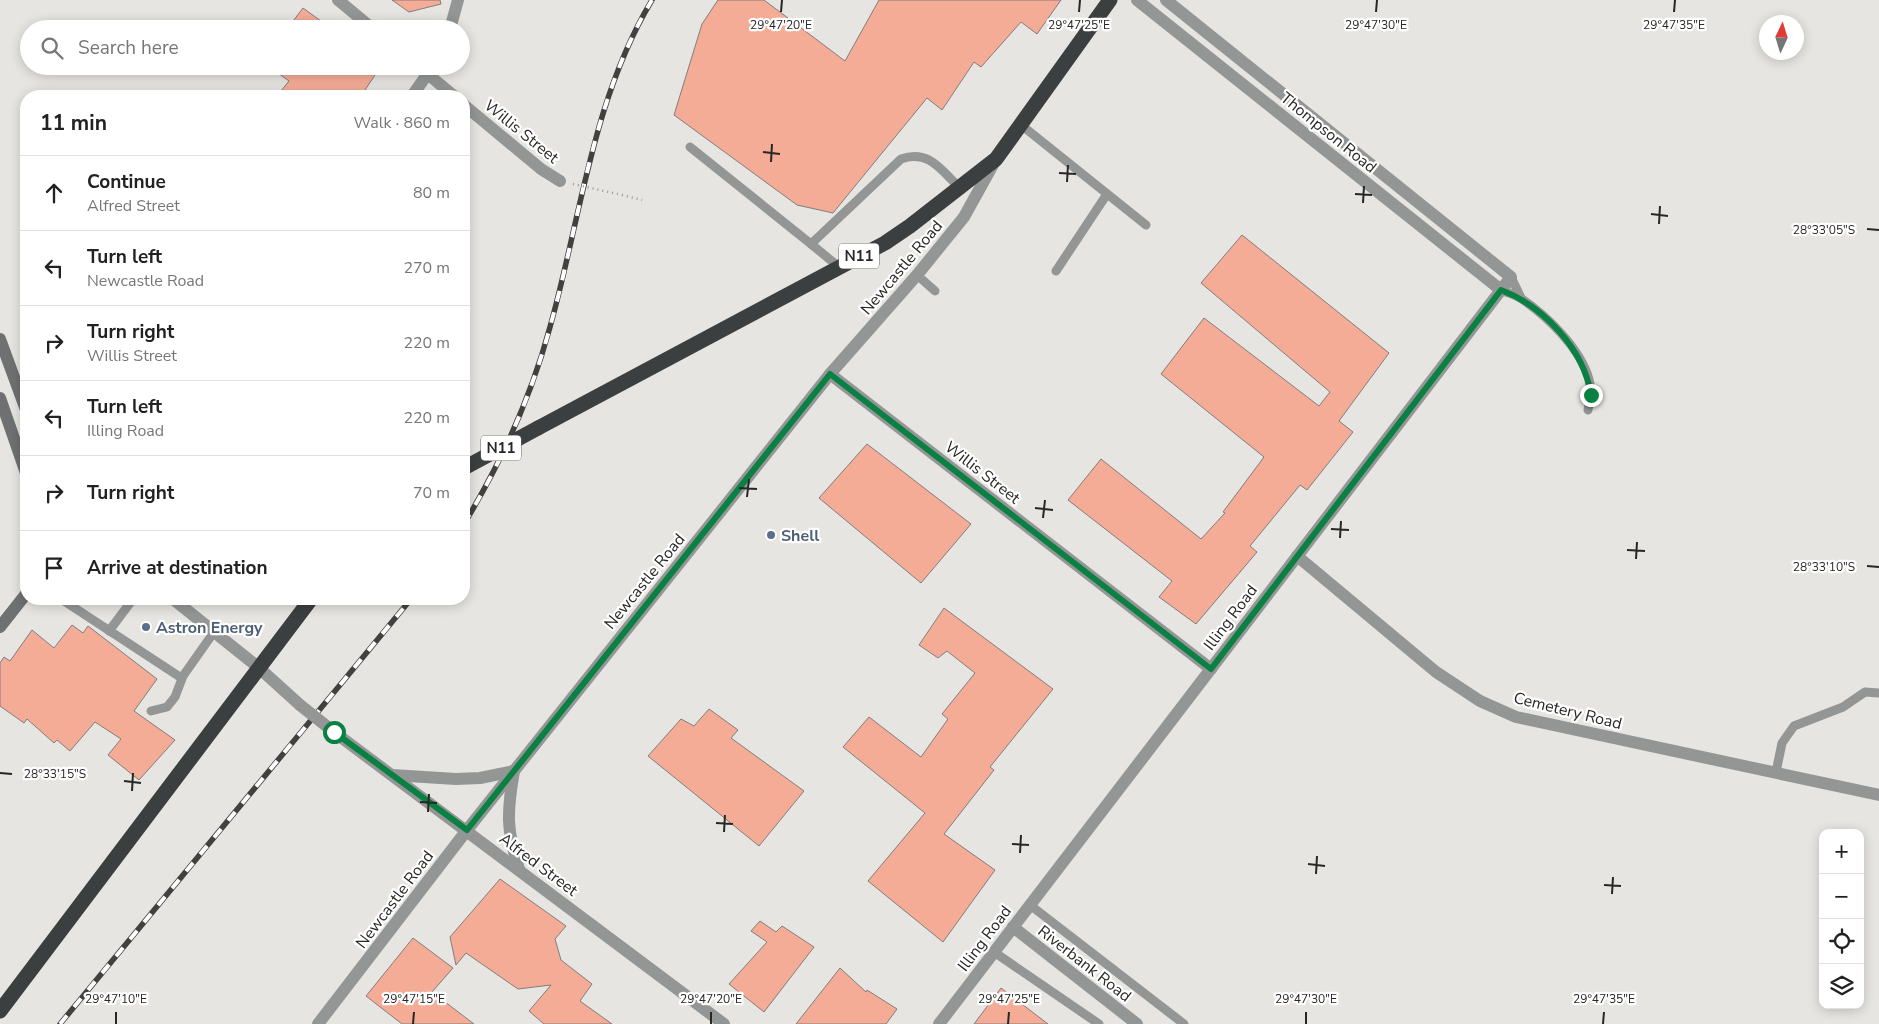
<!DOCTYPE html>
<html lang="en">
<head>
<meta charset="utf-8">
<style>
	body { margin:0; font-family:"Nunito Sans",sans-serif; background:#f6f6f6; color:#222 }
	.controls { position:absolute; right:15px; bottom:15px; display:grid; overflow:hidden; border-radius:10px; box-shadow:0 2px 12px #0003 }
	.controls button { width:45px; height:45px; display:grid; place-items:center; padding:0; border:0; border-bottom:1px solid #e0e0e0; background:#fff; color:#222; font:25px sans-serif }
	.compass { position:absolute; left:1759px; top:15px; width:45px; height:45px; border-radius:50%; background:#fff; box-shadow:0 2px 12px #0003; rotate:4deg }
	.stop { position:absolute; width:15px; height:15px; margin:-11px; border:4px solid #0b8043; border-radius:50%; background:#fff }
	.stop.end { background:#0b8043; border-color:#fff; box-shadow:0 1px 5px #0008 }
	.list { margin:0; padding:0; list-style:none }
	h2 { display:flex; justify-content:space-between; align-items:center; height:65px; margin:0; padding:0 20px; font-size:21px }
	h2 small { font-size:16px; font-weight:400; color:#767676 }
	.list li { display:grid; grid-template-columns:32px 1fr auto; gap:15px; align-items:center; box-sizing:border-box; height:75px; padding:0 20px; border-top:1px solid #e0e0e0 }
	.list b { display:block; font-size:19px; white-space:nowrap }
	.list p { margin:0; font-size:16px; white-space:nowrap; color:#767676 }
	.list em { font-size:16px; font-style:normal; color:#767676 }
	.icon { flex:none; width:28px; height:28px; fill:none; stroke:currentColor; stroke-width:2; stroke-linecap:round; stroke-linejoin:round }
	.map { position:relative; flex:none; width:1879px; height:1024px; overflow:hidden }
	.search { position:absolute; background:#fff; box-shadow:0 2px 12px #0003; left:20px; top:20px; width:450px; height:55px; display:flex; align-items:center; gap:12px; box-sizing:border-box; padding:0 18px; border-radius:28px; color:#767676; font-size:19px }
	.panel { position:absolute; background:#fff; box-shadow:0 2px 12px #0003; left:20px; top:90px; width:450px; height:515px; border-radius:20px }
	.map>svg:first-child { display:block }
	.building { fill:#f5ac97; stroke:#817d7c }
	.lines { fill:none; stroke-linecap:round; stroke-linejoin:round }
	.path { stroke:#999896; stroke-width:2.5; stroke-dasharray:1 4; stroke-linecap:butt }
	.lane { stroke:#949696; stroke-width:9 }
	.street { stroke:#949696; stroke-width:12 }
	.secondary { stroke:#6e7071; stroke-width:12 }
	.highway { stroke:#3c3f40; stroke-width:15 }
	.rail-casing { stroke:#414140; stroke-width:5.5 }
	.rail { stroke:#fff; stroke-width:4; stroke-dasharray:11; stroke-linecap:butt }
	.path-bridge { stroke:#999896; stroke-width:2.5; stroke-dasharray:1 4; stroke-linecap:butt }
	.street-bridge { stroke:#949696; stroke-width:12 }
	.highway-bridge { stroke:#3c3f40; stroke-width:15 }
	.route { stroke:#0b8043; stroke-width:6 }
	.ticks { fill:none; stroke:#272726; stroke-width:2 }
	.service-dot { fill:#5c6f8a; stroke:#fff; stroke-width:2 }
	.labels { text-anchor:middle; stroke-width:4.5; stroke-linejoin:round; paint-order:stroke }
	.shield { fill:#fff; stroke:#686867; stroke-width:1 }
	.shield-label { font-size:15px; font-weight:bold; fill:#272726 }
	.street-label { font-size:16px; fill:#272726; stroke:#fff }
	.service-label { font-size:16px; font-weight:bold; fill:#4e5e75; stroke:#fff; text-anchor:start }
	.ticks-label { font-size:12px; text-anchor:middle; fill:#272726; stroke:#fff; stroke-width:4.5; stroke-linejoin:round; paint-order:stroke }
</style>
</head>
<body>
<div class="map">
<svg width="1879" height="1024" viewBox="0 0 1879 1024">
	<rect width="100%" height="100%" fill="#e6e5e2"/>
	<g class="building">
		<polygon points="392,0 440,0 441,4 409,12"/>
		<polygon points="718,0 764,0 845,61 879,0 1061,0 1037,34 1021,22 981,67 974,62 942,110 927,98 833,213 797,205 674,115 702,24"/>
		<polygon points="303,8 332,29 287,29"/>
		<polygon points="268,66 381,66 361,96 277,96 289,81"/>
		<polygon points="1242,235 1389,353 1339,421 1353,432 1307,490 1300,485 1250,546 1257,552 1196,624 1159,597 1172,581 1068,500 1101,459 1201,539 1225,513 1223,512 1264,457 1161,374 1204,318 1319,406 1330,392 1201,283"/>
		<polygon points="867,444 971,524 921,583 819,498"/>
		<polygon points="944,608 1053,689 990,767 994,770 944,834 995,870 943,942 868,881 925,813 843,747 869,717 921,757 948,719 942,714 975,673 947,651 938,658 919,645"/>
		<polygon points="72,625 83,633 88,626 157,679 134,711 175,740 139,780 108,755 121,739 95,722 70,751 57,740 54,743 27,719 24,723 0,706 0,663 4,657 10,661 32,630 54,648"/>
		<polygon points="709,709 738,730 731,738 804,791 759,846 648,756 681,719 694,726"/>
		<polygon points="500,879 566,926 555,939 561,960 592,984 580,1001 612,1024 544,1024 529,1011 551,985 518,989 466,953 456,965 450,937"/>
		<polygon points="760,921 776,932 782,926 814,947 764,1012 729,984 767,942 751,931"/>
		<polygon points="413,938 453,968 432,992 474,1024 402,1024 366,996"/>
		<polygon points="840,968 866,992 867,990 897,1009 886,1024 796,1024"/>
		<polygon points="1001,988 1048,1024 974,1024"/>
	</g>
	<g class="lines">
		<polyline class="path" points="622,195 642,200"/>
		<g class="lane">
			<polyline points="1020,124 1146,225"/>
			<polyline points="690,147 811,244"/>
			<path d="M 839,267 L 811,244 L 901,159 C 929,149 941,170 959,187"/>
			<polyline points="1056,271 1107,194"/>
			<polyline points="917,275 935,291"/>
			<polyline points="1511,277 1521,298"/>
			<path d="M 1501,290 C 1508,293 1516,295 1522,299 C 1548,317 1580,348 1589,379 C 1592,390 1590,399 1588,410"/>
			<polyline points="61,599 180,677 183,676 214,632"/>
			<polyline points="109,631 133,599"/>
			<polyline points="151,711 167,707 175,697 183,676"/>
			<polyline points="1776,772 1782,743 1794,726 1843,707 1865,692 1879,693"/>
			<polyline points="1030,905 1184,1024"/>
			<polyline points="994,952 1099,1024"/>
		</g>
		<g class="street">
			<polyline points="338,0 373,29"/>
			<polyline points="1137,0 1501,290"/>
			<polyline points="450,29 458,0"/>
			<polyline points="418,66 454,96"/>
			<polyline points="412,96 433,66"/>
			<polyline points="464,105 541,169 560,181"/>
			<polyline points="830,374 1211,669"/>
			<polyline points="1297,556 1436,672 1480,701 1516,717 1879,795"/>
			<polyline points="173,599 258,667 300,705"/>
			<polyline points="334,732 724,1024"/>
			<path d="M 392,775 L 456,779 L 480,778 L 514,771 C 507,811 506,830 519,869"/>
			<polyline points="1013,927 1137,1024"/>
			<polyline points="318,1024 467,830 830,374 917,275 964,217 995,161"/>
			<polyline points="939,1024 1511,277 1166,0"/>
		</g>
		<g class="secondary">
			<polyline points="0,339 26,410"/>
			<polyline points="0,398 26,473"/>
			<polyline points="0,627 26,594"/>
		</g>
		<g class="highway">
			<polyline points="538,428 885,243 910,226 996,159 1110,0"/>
			<polyline points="0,1011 311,599"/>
		</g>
		<defs>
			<g id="rail">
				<path d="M 464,524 C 501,463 531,397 550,327 C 581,217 592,100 652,0"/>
				<polyline points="60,1024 411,599"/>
			</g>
		</defs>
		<use href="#rail" class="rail-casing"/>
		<use href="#rail" class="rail"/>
		<polyline class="path-bridge" points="573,184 622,195"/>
		<polyline class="street-bridge" points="300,705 334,732"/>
		<polyline class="highway-bridge" points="464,468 538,428"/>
	</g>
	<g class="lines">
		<path class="route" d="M 334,732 L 467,830 L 830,374 L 1211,669 L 1501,290 C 1543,306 1584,349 1591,395"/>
	</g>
	<path class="ticks" d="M 781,12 L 782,0M 1079,12 L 1080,0M 1376,12 L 1377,0M 1674,12 L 1675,0M 763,152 L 780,154M 771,162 L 772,144M 1059,173 L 1076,174M 1067,182 L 1068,165M 1355,194 L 1372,195M 1363,203 L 1364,186M 1651,214 L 1668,216M 1659,224 L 1660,206M 1867,229 L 1879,230M 739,488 L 757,489M 747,497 L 749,479M 1035,508 L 1053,510M 1043,518 L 1045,500M 1331,529 L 1349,530M 1340,538 L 1341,521M 1627,550 L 1645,551M 1636,559 L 1637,542M 1867,566 L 1879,567M 0,773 L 12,774M 124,781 L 141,783M 132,791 L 133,773M 420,802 L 437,803M 428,812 L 429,794M 716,823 L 733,824M 724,832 L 725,815M 1012,844 L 1029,845M 1020,853 L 1021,835M 1308,864 L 1325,866M 1316,874 L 1317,856M 1604,885 L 1621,886M 1612,894 L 1613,877M 116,1024 L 116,1012M 413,1024 L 414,1012M 711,1024 L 711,1012M 1008,1024 L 1009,1012M 1306,1024 L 1306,1012M 1603,1024 L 1604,1012"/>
	<g class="service-dot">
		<circle cx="771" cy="535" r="5"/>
		<circle cx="146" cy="627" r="5"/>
	</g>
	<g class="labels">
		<g class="shield">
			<rect x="839" y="243.5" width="40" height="25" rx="4"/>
			<rect x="481" y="435.5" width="40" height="25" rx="4"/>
		</g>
		<g class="shield-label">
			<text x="859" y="261">N11</text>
			<text x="501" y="453">N11</text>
		</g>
		<g class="street-label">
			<text transform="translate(522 131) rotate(39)" y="6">Willis Street</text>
			<text transform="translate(1329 132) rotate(39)" y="6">Thompson Road</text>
			<text transform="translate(901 267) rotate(-50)" y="6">Newcastle Road</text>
			<text transform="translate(983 472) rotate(38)" y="6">Willis Street</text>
			<text transform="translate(644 581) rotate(-51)" y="6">Newcastle Road</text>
			<text transform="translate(1230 617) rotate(-53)" y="6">Illing Road</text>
			<text transform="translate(1568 710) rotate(14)" y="6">Cemetery Road</text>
			<text transform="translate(539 864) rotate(37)" y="6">Alfred Street</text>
			<text transform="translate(394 899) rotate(-53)" y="6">Newcastle Road</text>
			<text transform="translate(984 938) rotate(-53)" y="6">Illing Road</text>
			<text transform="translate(1085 963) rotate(38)" y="6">Riverbank Road</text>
		</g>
		<g class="service-label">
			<text x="781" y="541">Shell</text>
			<text x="156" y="633">Astron Energy</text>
		</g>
	</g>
	<g class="ticks-label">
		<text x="781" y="29">29°47'20"E</text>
		<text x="1079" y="29">29°47'25"E</text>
		<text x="1376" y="29">29°47'30"E</text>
		<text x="1674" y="29">29°47'35"E</text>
		<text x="1824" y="234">28°33'05"S</text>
		<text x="1824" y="571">28°33'10"S</text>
		<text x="55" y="778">28°33'15"S</text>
		<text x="116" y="1003">29°47'10"E</text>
		<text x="414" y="1003">29°47'15"E</text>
		<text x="711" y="1003">29°47'20"E</text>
		<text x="1009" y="1003">29°47'25"E</text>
		<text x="1306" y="1003">29°47'30"E</text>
		<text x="1604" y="1003">29°47'35"E</text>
	</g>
</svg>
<div class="controls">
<button>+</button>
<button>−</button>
<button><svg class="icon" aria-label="locate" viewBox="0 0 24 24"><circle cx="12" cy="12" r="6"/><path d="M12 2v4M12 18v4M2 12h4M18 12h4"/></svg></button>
<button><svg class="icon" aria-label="layers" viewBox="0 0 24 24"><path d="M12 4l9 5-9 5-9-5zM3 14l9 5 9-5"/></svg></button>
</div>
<svg class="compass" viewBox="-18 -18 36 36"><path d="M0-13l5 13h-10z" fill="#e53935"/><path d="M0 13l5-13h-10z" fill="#767676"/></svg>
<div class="stop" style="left:334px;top:732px"></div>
<div class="stop end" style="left:1591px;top:395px"></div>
<div class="search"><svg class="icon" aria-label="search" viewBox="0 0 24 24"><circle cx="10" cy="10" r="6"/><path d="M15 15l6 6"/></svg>Search here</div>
<section class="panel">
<h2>11 min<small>Walk · 860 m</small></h2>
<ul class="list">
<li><svg class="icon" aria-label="ahead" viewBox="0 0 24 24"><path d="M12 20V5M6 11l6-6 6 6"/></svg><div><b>Continue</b><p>Alfred Street</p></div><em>80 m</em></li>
<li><svg class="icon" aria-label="left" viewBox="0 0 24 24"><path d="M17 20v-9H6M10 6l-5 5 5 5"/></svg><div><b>Turn left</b><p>Newcastle Road</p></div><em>270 m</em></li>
<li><svg class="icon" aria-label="right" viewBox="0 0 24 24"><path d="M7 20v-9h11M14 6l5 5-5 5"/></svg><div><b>Turn right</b><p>Willis Street</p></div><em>220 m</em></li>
<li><svg class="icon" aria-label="left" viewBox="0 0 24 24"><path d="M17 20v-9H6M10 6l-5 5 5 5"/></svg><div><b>Turn left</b><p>Illing Road</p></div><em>220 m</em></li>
<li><svg class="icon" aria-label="right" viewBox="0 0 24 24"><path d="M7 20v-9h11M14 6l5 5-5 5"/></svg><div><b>Turn right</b></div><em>70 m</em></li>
<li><svg class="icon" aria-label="arrive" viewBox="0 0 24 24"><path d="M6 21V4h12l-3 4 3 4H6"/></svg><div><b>Arrive at destination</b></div></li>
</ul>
</section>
</div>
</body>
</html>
